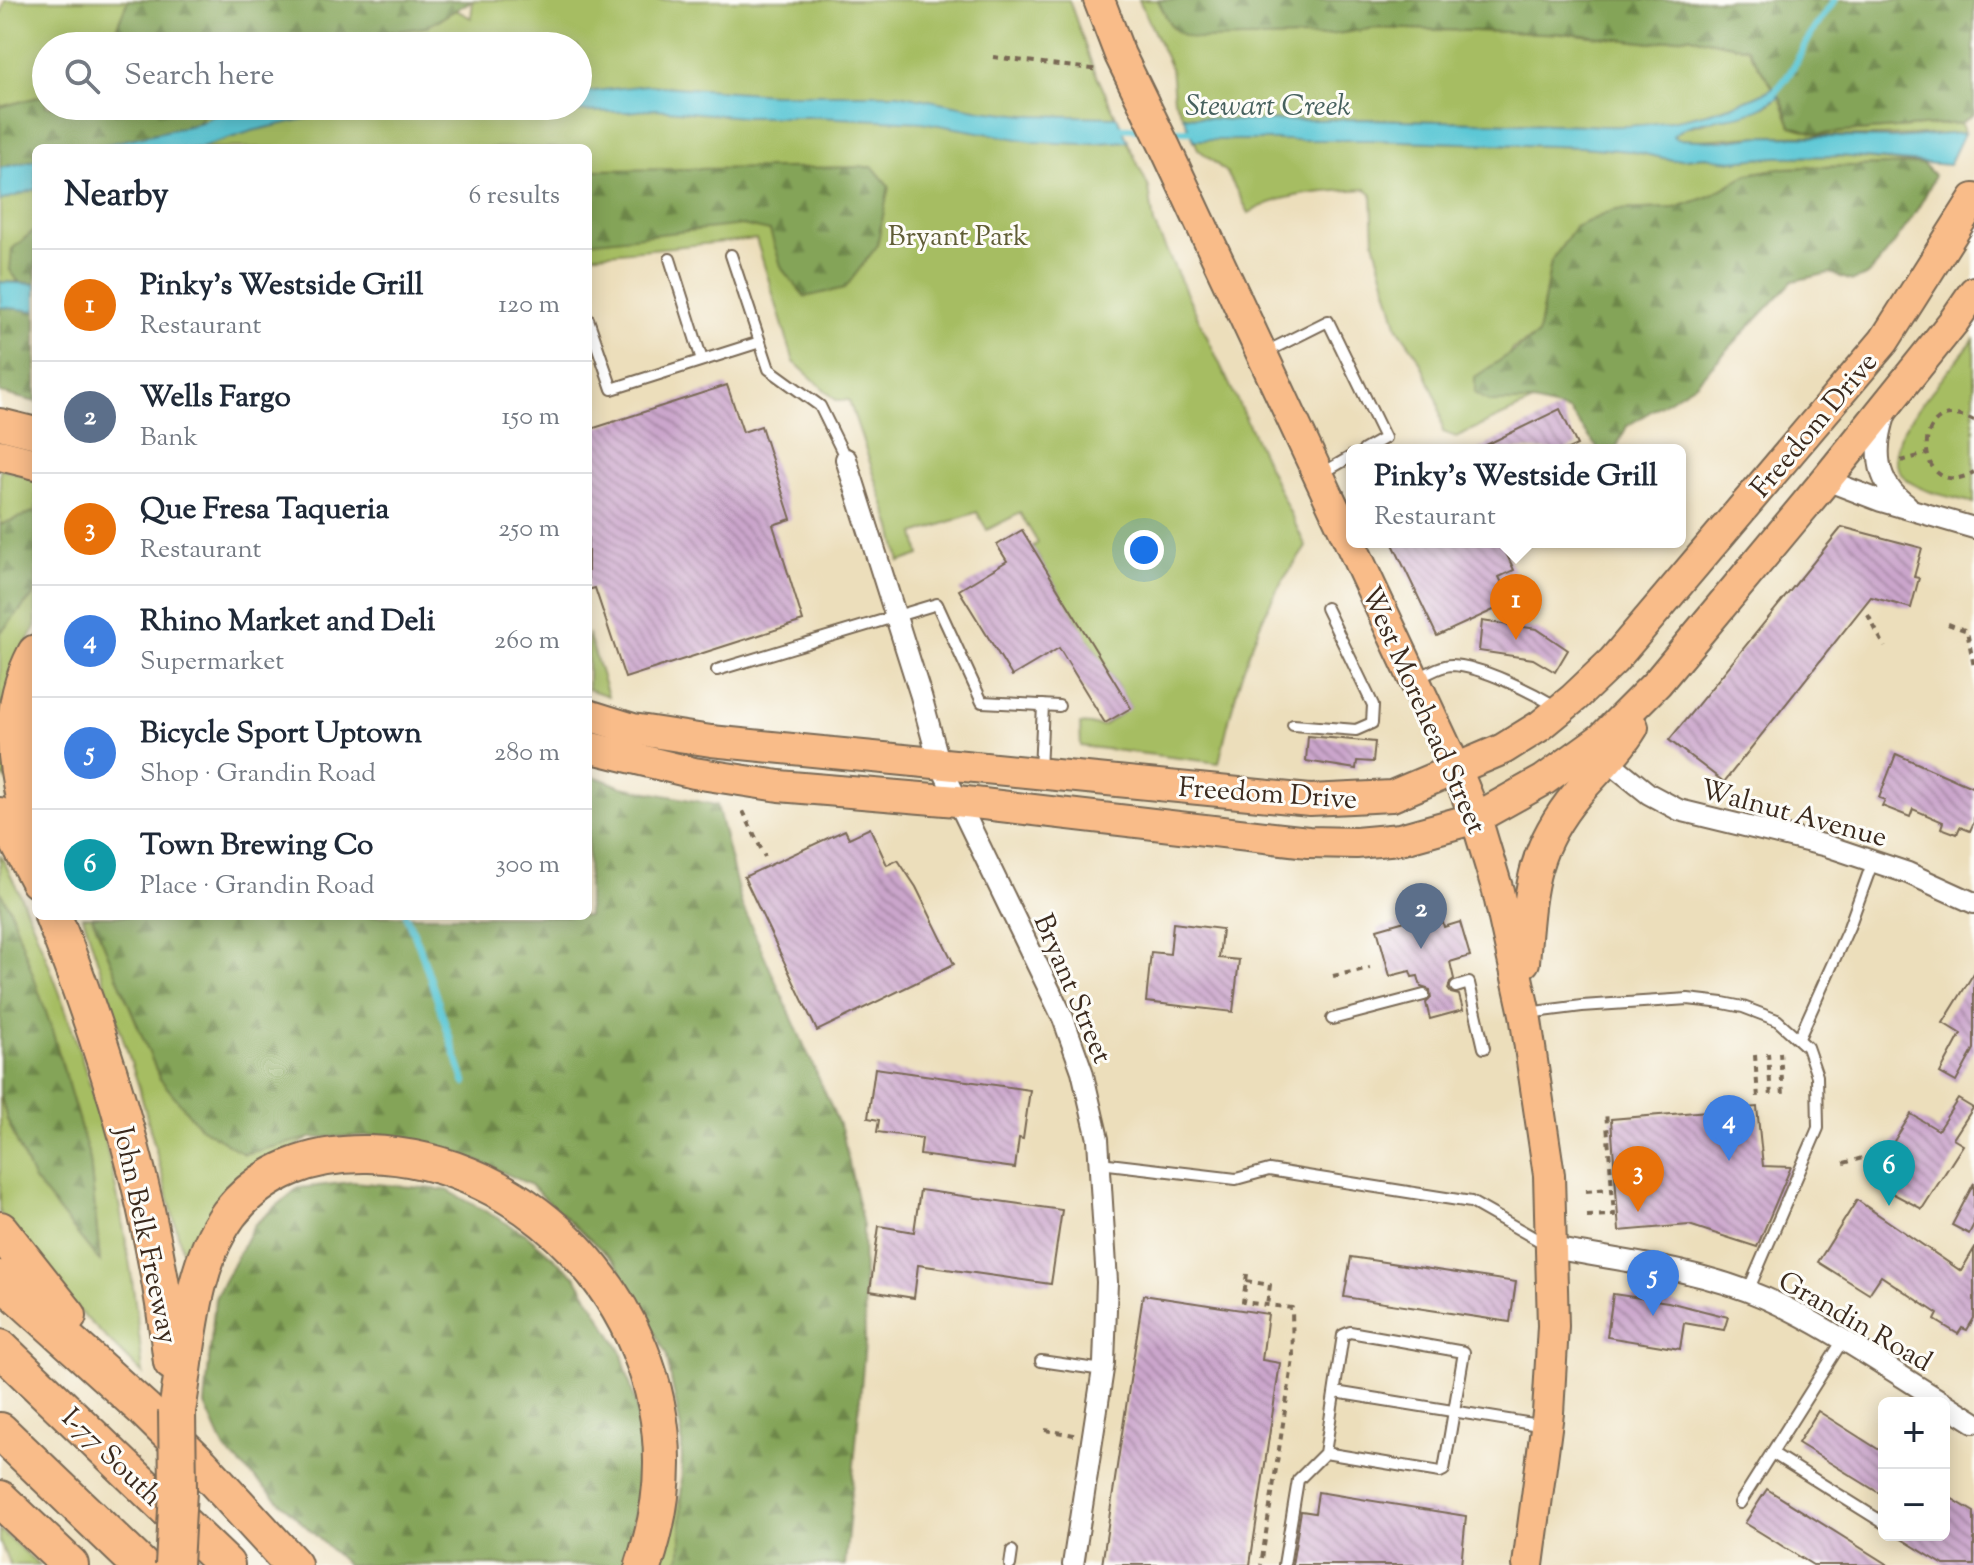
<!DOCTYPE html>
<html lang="en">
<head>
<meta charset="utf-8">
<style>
	body { margin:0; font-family:"Sorts Mill Goudy",serif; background:#f2f2f3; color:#1f2937 }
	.controls { position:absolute; right:24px; bottom:24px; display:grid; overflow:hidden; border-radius:12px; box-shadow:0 4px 20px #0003 }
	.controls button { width:72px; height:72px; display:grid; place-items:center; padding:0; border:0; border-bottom:2px solid #e0e1e3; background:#fff; color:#1f2937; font:40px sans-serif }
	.you { position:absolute; left:1144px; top:550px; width:28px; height:28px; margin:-20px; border:6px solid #fff; border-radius:50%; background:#1a73e8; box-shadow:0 0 0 12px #1a73e833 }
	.badge { display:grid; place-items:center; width:52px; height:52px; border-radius:50%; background:#d1495b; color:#fff; font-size:26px; font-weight:700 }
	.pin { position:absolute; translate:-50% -66px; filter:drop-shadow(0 2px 4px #0008) }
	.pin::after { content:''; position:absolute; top:42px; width:28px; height:24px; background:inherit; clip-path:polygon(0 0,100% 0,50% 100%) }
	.popup { position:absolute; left:1346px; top:444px; width:340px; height:104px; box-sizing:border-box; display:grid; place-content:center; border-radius:12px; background:#fff; filter:drop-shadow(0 2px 6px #0005); font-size:26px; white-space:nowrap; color:#747a83 }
	.popup b { font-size:30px; color:#1f2937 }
	.popup::after { content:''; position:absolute; left:50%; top:100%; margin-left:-16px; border:16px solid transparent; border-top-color:#fff }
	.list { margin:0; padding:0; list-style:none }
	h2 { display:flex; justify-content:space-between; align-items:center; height:104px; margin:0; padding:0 32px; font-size:34px }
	h2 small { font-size:26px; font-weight:400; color:#747a83 }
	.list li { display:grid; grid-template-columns:52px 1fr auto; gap:24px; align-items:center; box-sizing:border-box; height:112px; padding:0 32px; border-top:2px solid #e0e1e3 }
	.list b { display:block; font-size:30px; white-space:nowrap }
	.list p { margin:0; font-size:26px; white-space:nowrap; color:#747a83 }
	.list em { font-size:26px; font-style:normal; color:#747a83 }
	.icon { flex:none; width:44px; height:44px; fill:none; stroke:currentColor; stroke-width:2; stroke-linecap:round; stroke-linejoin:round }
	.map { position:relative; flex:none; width:1974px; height:1565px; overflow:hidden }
	.search { position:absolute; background:#fff; box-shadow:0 4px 20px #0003; left:32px; top:32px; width:560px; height:88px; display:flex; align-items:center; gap:20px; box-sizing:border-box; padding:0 28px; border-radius:44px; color:#747a83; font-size:30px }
	.panel { position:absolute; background:#fff; box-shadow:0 4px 20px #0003; left:32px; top:144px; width:560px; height:776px; border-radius:12px }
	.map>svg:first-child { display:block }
	.green { fill:#a6bd62; stroke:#707440; stroke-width:2 }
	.forest { fill:url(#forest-firs); stroke:#60673b; stroke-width:2 }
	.water { fill:#5cc7d5; stroke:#4c787a; stroke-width:2 }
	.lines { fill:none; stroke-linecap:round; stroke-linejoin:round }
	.stream { stroke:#5cc7d5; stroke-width:7 }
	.building { fill:url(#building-back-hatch) }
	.service-casing { stroke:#796955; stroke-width:14 }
	.minor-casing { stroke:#796955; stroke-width:24 }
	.primary-casing { stroke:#796955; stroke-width:34 }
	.motorway-casing { stroke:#796955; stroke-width:40 }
	.path { stroke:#796955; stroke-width:4; stroke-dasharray:6 6; stroke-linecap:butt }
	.service { stroke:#fff; stroke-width:10 }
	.minor { stroke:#fff; stroke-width:20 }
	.primary { stroke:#f9bc89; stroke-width:30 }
	.motorway { stroke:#f9bc89; stroke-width:36 }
	.motorway-bridge-casing { stroke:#796955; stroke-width:40; stroke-linecap:butt }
	.motorway-bridge { stroke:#f9bc89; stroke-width:36 }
	.labels { text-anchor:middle; stroke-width:6; stroke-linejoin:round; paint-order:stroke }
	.park-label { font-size:28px; fill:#605d36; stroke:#fdfcf7 }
	.street-label { font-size:28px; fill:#3b2a1e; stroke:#fdfcf7 }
	.water-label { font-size:30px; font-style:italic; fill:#47615e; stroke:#fdfcf7 }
</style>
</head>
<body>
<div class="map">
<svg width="1974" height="1565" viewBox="0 0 1974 1565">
	<defs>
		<pattern id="forest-firs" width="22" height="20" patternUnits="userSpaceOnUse" patternTransform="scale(2)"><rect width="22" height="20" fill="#84a458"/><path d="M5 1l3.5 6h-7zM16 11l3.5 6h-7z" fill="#6d8648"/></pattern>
		<pattern id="building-back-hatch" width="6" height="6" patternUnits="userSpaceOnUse" patternTransform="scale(2)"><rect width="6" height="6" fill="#cba6cc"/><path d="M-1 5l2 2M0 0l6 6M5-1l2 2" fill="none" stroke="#a687a5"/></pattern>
	</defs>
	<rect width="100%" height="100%" fill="#fdfcf7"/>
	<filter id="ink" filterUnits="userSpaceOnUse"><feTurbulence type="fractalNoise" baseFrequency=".0125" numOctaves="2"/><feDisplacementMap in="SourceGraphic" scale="16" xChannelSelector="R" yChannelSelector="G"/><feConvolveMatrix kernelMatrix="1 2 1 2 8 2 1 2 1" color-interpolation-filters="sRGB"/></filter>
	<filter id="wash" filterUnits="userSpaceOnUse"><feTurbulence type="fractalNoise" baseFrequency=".006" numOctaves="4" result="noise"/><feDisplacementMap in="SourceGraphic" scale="32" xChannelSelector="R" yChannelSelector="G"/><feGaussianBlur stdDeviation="1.8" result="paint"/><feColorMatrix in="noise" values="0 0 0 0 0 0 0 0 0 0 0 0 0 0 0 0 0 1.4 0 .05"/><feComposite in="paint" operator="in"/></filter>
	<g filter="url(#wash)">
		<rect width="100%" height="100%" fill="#ecdebb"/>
		<g class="green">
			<polygon points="5,0 128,0 109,46 46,46 46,95 0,107 0,18"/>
			<path d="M 473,0 L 1069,0 L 1092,65 L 1149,188 L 1154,224 L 1306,547 C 1297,561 1286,574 1278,588 C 1248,642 1232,703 1219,763 L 1081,746 L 1080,724 L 1103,726 L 1130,707 L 1032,547 L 1038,543 L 1020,513 L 987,530 L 977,512 L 915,534 L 920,555 L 900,562 L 892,528 L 849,400 L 836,400 L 794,362 L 756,239 L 588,255 L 588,148 L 36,148 L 36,257 L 10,270 L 19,282 L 0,282 L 0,139 L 205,113 L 210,106 L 233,106 L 220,112 L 317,116 L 358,107 L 432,106 L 460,108 L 460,106 L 578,106 L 578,46 L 291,46 L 426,27 L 456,10 L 471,18 Z"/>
			<path d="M 1139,0 L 1158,0 L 1172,28 L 1316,37 L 1375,28 L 1575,34 L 1652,43 L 1687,36 L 1747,48 L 1773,88 C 1721,115 1645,131 1586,125 L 1365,119 L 1242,121 L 1183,116 L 1174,99 L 1171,68 Z"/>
			<path d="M 1779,96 L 1791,126 L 1819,134 L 1961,123 L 1964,133 C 1896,138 1831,135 1764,136 C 1734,136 1706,142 1677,139 L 1673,136 L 1684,128 L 1768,105 Z"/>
			<path d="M 1194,140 L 1371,140 L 1582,147 L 1630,151 L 1673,160 L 1705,157 L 1731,161 L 1775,157 L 1840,156 L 1923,164 L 1783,168 L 1748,174 L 1710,196 L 1675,208 L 1614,210 L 1551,262 L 1538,335 L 1511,350 L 1490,401 L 1533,402 L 1456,437 L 1443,432 L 1438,401 L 1417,355 L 1398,328 L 1374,241 L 1372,194 L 1366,189 C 1326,192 1284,192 1249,213 L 1227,173 L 1198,149 Z"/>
			<path d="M 1974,339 L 1974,503 C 1954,497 1926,494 1910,482 C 1873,456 1917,410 1935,387 C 1948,371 1961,355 1974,339 Z"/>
			<polygon points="0,468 36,479 36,511 0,525"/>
			<polygon points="36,592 36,626 19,656 6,780 0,773 0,633"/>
			<polygon points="588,633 608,696 588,689"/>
			<path d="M 0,854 C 24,899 42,946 60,994 C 106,1120 131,1240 143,1374 L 62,1294 L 0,1213 L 0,1093 L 7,1120 L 100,1260 L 90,1160 L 51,1027 L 10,909 L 0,892 Z"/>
			<polygon points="83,916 92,916 160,1079 244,1154 310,1138 253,1172 188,1272 139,1087"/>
			<polygon points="682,1490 681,1554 676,1565 660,1565"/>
			<polygon points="0,1530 39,1565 10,1565 0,1543"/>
		</g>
		<g class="forest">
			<polygon points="128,0 473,0 426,27 291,46 109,46"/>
			<path d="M 1158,0 L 1974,0 L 1974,114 L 1961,123 L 1819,134 L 1791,126 L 1782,100 L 1747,48 L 1687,36 L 1652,43 L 1575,34 L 1375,28 L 1316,37 L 1198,39 C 1171,35 1169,23 1158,0 Z"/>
			<polygon points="46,95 46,106 210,106 197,124 90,148 36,148 36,160 0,168 0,107"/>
			<path d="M 1923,164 L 1934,175 C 1927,200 1888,255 1868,274 C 1864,278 1857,279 1852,281 L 1830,273 L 1793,281 L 1695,384 L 1627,426 L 1616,448 L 1599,450 L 1569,411 L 1533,402 L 1490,402 L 1475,393 L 1475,377 L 1538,335 L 1551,262 L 1575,227 L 1614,210 L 1675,208 L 1710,196 L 1748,174 L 1783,168 Z"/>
			<polygon points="873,167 889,186 877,246 845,288 805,297 782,269 770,231 742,225 588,242 588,170"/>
			<polygon points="36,229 36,284 19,282 10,270 12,249"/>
			<polygon points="0,307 36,311 36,402 0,393"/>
			<polygon points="36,511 36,592 0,633 0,525"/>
			<polygon points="588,774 622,787 717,805 741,903 842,1131 863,1226 865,1343 845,1565 676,1565 681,1554 682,1435 666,1353 616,1263 529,1184 453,1150 382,1135 310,1138 244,1154 199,1126 160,1079 92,916 588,916"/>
			<polygon points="0,892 10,909 51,1027 90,1160 100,1262 33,1179 7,1120 0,1093"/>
			<polygon points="352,1182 447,1190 526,1234 576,1277 621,1351 636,1405 643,1453 636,1509 624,1565 347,1565 225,1450 205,1405 215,1298 254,1225 298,1188"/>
		</g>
		<g class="water">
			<polygon points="647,85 773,94 898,94 981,110 1025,115 1117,117 1128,141 1083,144 1035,142 922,122 817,117 742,117 656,109 628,112 475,110 432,106 578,106 578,93"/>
			<path d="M 1773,88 L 1779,96 C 1769,104 1758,110 1745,114 C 1724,120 1689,119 1673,136 L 1677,139 L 1721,141 L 1760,136 L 1893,138 L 1964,133 L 1949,165 L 1840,156 L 1775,157 L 1731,161 L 1705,157 L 1673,160 L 1630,151 L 1582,147 L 1371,140 L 1194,140 L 1183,116 L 1242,121 L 1365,119 L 1586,125 C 1645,131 1721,115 1773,88 Z"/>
			<polygon points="233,106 389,106 357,107 252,131 199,148 90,148 197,124"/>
			<polygon points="36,160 36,189 0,201 0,168"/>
			<polygon points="0,282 36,284 36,311 0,307"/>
		</g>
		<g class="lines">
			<g class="stream">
				<path d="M 1768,97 C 1788,83 1797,59 1809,38 C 1816,25 1826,13 1835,0"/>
				<polyline points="1113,128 1149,129"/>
				<polyline points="1165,130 1197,131"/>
				<polyline points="406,916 419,945 465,1083"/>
			</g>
		</g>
		<g id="blocks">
			<g class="building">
				<polygon points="727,385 743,432 761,426 791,519 773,525 803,621 625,678 595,588 588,590 588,430"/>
				<polygon points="1560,409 1577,445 1566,450 1476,450"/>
				<polygon points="1842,527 1922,548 1914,577 1919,578 1911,608 1871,597 1724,782 1669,740"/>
				<polygon points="1022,530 1131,708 1105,723 1059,648 1012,676 959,590 1007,561 997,545"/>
				<polygon points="1392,542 1501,542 1514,570 1499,577 1511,602 1437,636"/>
				<polygon points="1482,621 1537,629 1568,650 1555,672 1533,659 1479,651"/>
				<polygon points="1308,736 1375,742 1373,762 1357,761 1356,769 1306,761"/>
				<polygon points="1896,754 1974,788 1974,822 1970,831 1960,827 1957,834 1941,828 1943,822 1913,809 1910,817 1882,806 1885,800 1879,798"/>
				<polygon points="870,828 887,865 898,860 916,887 954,964 817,1031 744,877 845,830 849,838"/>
				<polygon points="1440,911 1444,927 1460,922 1470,956 1450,962 1454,979 1450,982 1448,989 1451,993 1459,995 1463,1010 1430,1019 1426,1003 1431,998 1430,990 1421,987 1418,976 1412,977 1410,971 1390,976 1377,929"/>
				<polygon points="1173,923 1222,929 1219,958 1239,960 1233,1012 1146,1002 1151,952 1170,954"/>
				<polygon points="1974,973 1974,1049 1956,1082 1940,1073 1961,1034 1943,1023"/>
				<polygon points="875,1068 1030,1090 1023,1139 1019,1138 1015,1168 920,1155 922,1138 877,1132 879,1120 868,1118"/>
				<polygon points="1958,1099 1973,1108 1953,1139 1963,1145 1922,1209 1869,1181 1911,1114 1938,1130"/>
				<polygon points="1757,1107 1763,1166 1791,1167 1757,1247 1689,1225 1619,1231 1611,1119"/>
				<polygon points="1974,1183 1974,1224 1969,1234 1952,1225"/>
				<polygon points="920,1190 1062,1210 1051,1284 918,1265 914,1298 870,1291 879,1226 914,1232"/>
				<polygon points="1857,1200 1961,1271 1974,1249 1974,1318 1967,1330 1962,1328 1958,1334 1935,1320 1938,1314 1881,1276 1869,1294 1818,1262"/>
				<polygon points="1351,1257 1516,1282 1510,1322 1344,1297"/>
				<polygon points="1613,1294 1668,1302 1728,1317 1724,1330 1684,1323 1680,1349 1607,1337"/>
				<polygon points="1143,1295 1268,1314 1262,1360 1280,1363 1250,1565 1102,1565"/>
				<polygon points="1818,1411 1884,1453 1884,1496 1798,1443"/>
				<polygon points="1767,1489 1888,1565 1813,1565 1745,1523"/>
				<polygon points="1318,1492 1466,1516 1461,1565 1292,1565 1301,1511 1315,1513"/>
				<polygon points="1944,1494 1974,1512 1974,1565 1944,1565 1895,1535 1944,1535"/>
			</g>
		</g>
	</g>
	<g filter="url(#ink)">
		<use href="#blocks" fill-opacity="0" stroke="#796955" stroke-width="2"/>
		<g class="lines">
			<defs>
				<g id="service">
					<polyline points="731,255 769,369 820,406 846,459"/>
					<polyline points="670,259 702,360"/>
					<polyline points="588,319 612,389 760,342"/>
					<polyline points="1264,353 1328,321 1385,438 1364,450"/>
					<polyline points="1321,474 1352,456"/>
					<polyline points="717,670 937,604 982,702 1059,706"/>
					<path d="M 1417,679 C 1427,674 1441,665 1452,665 C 1481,666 1532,692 1557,707"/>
					<polyline points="1293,725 1356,730 1372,723 1373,705 1326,608"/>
					<polyline points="1040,771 1043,705"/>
					<polyline points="1456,987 1469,983 1484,1048"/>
					<polyline points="1527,1013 1582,1006 1688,999 1723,1003 1743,1007 1777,1020 1807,1047 1817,1076 1818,1128 1748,1291"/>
					<polyline points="1332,1019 1424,995"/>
					<polyline points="1799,1038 1849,927 1873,861"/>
					<polyline points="1100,1163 1236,1179 1269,1170 1471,1202 1547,1245"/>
					<polyline points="1041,1361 1103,1370"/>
					<polyline points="1335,1392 1545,1426"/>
					<polyline points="1772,1453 1884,1523"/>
					<polyline points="1740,1503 1843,1340"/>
					<polyline points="1010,1565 1012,1551"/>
					<polyline points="1284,1565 1298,1480 1325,1453 1343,1335 1350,1332 1464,1352 1444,1470 1440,1472 1325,1453"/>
				</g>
				<g id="minor">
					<path d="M 1886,413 C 1874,448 1874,482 1907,505"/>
					<polyline points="846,459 921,696 939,762 1063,1018 1082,1071 1098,1139 1107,1282 1104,1363 1073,1565"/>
					<polyline points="1826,480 1881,501 1974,528"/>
					<polyline points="1608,761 1649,794 1679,810 1827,846 1908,873 1974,903"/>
					<path d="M 1552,1248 C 1623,1261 1699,1269 1765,1298 C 1828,1326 1885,1367 1944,1403"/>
					<polyline points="1944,1403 1974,1422"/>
				</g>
				<g id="primary">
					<polyline points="1099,0 1120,55 1165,147 1456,769 1476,818 1498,891 1525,1014 1549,1175 1553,1326 1548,1413 1528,1565"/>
					<polyline points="0,424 36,433"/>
					<polyline points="0,455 36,464"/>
					<polyline points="588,715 633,729 711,741 1310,800 1392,796 1503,749 1540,726 1574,698 1613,661 1884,341 1974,199"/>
					<polyline points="588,747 694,773 779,786 957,801 1308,842 1356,843 1400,839 1476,818 1544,780 1602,738 1657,683 1826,480 1954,321 1974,292"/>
					<polyline points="0,813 36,882"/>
					<path d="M 1524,962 C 1530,892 1530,850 1577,794 C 1596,771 1618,752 1633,727"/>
				</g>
				<g id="motorway">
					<path d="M 36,653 C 0,721 20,779 36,849"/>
					<path d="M 53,916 C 110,1060 154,1207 172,1362"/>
					<polyline points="0,1230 68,1316"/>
					<polyline points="0,1279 145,1410 201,1465 293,1565"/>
					<polyline points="0,1348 226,1565"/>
					<path d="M 177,1411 C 188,1348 190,1267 229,1214 C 263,1170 314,1153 368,1154 C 529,1158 663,1304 662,1464 C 662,1499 655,1532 644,1565"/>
					<polyline points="0,1431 140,1565"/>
					<polyline points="0,1499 70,1565"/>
				</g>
			</defs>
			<use href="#service" class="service-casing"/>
			<use href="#minor" class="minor-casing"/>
			<use href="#primary" class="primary-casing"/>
			<use href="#motorway" class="motorway-casing"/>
			<g class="path">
				<polyline points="993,57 1100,70"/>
				<path d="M 1974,421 C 1909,387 1913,507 1974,472"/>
				<polyline points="1901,461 1926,454"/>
				<polyline points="1868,615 1885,647"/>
				<polyline points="1948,624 1967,631 1974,667"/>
				<polyline points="743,811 765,857"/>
				<polyline points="1333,976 1370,968"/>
				<polyline points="1780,1052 1783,1096"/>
				<polyline points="1768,1053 1771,1098"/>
				<polyline points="1755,1055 1758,1098"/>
				<polyline points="1844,1163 1884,1152"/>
				<polyline points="1586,1191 1611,1189"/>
				<polyline points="1587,1216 1614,1215 1606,1111"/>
				<polyline points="1247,1274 1243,1302 1292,1308 1293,1359 1261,1565"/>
				<polyline points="1246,1281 1270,1285 1267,1305"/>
				<polyline points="1045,1430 1074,1435"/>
			</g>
			<use href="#service" class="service"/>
			<use href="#minor" class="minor"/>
			<use href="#primary" class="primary"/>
			<use href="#motorway" class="motorway"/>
			<defs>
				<polyline id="motorway-bridge" points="174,1565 178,1491 177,1411"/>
			</defs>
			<use href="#motorway-bridge" class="motorway-bridge-casing"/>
			<use href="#motorway-bridge" class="motorway-bridge"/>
		</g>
	</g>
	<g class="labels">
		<g class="park-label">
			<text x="958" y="245">Bryant Park</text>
		</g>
		<g class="street-label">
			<text transform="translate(1813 424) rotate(-50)" y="10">Freedom Drive</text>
			<text transform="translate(1425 709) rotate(66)" y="10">West Morehead Street</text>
			<text transform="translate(1268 792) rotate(4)" y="10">Freedom Drive</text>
			<text transform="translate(1794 812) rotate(15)" y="10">Walnut Avenue</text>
			<text transform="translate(1074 988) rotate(67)" y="10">Bryant Street</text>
			<text transform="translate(147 1235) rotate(78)" y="10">John Belk Freeway</text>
			<text transform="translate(1856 1320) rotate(30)" y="10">Grandin Road</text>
			<text transform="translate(113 1456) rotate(44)" y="10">I-77 South</text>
		</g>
		<g class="water-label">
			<text x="1268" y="115">Stewart Creek</text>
		</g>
	</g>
</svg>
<div class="controls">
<button>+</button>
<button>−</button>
</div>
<div class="you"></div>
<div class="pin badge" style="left:1516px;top:640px;background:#e8710a">1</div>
<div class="popup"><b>Pinky's Westside Grill</b>Restaurant</div>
<div class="pin badge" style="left:1421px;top:949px;background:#5c6f8a">2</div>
<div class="pin badge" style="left:1638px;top:1212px;background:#e8710a">3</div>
<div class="pin badge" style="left:1729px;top:1161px;background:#3f7fe0">4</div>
<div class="pin badge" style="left:1653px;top:1316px;background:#3f7fe0">5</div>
<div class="pin badge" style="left:1889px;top:1206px;background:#0f9aa8">6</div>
<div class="search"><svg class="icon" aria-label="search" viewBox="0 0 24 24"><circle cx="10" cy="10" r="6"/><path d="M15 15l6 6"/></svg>Search here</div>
<section class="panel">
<h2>Nearby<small>6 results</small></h2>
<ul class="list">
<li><span class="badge" style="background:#e8710a">1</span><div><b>Pinky's Westside Grill</b><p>Restaurant</p></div><em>120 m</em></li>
<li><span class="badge" style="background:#5c6f8a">2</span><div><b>Wells Fargo</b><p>Bank</p></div><em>150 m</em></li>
<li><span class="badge" style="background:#e8710a">3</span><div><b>Que Fresa Taqueria</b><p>Restaurant</p></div><em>250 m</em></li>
<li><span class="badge" style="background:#3f7fe0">4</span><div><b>Rhino Market and Deli</b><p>Supermarket</p></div><em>260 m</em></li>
<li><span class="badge" style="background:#3f7fe0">5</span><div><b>Bicycle Sport Uptown</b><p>Shop · Grandin Road</p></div><em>280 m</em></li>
<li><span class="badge" style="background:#0f9aa8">6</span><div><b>Town Brewing Co</b><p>Place · Grandin Road</p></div><em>300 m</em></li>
</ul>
</section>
</div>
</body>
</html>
